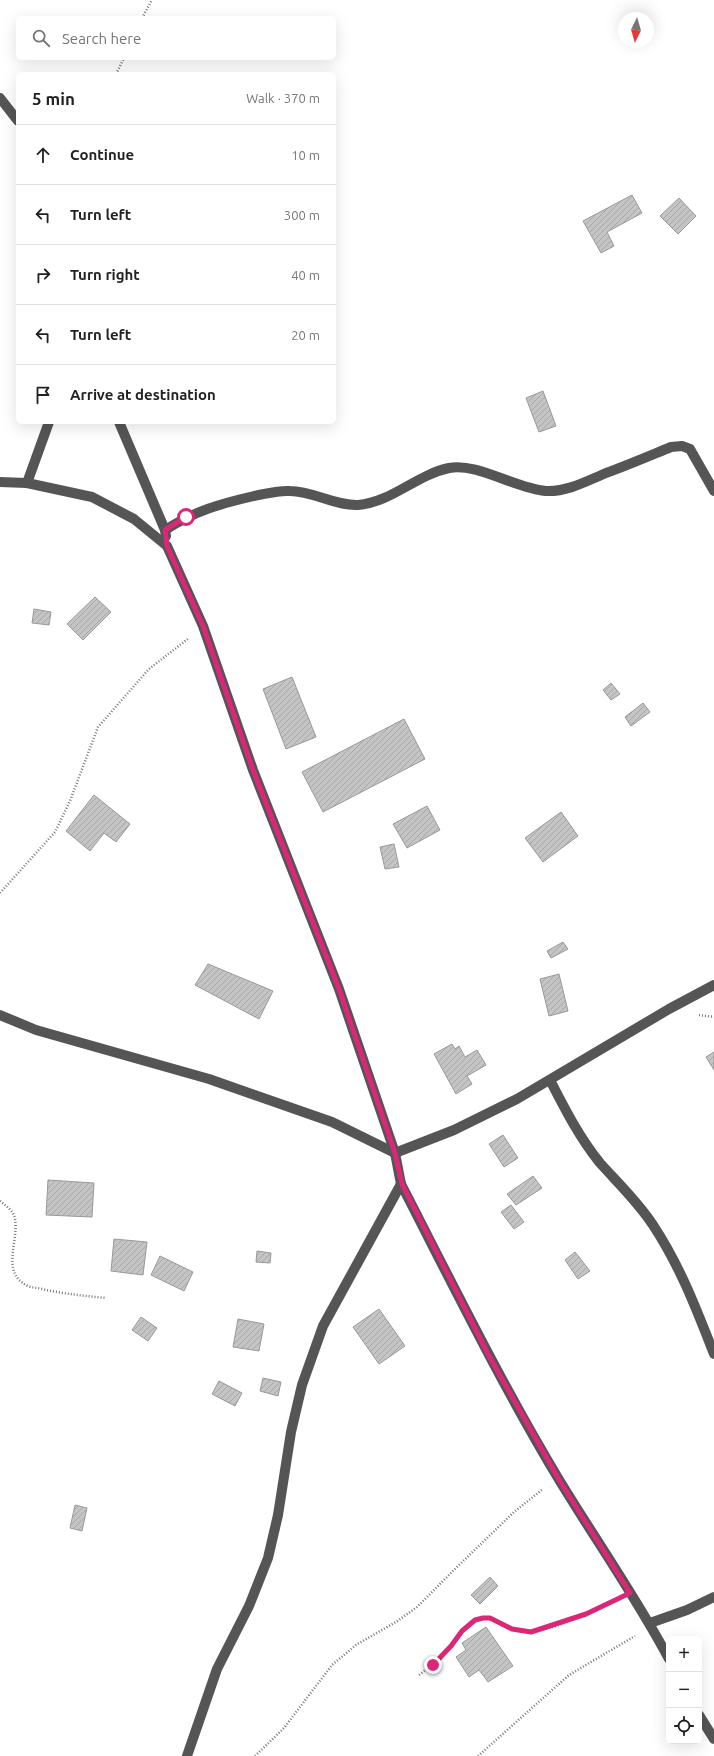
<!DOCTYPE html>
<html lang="en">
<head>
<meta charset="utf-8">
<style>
	body { margin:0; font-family:Ubuntu,sans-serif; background:#f2f2f2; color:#222 }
	.controls { position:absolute; right:12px; bottom:12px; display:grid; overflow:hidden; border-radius:6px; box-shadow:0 4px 16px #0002 }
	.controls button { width:36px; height:36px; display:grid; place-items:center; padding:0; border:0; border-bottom:1px solid #e0e0e0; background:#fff; color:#222; font:20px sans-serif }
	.compass { position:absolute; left:618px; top:12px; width:36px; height:36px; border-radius:50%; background:#fff; box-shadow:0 4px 16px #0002; rotate:185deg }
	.stop { position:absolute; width:12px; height:12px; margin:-9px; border:3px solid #db2777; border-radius:50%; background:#fff }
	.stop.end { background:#db2777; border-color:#fff; box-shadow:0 1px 4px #0008 }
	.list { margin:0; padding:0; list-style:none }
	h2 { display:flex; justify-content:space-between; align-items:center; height:52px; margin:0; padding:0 16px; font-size:17px }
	h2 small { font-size:13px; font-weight:400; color:#767676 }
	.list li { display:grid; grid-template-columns:26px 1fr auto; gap:12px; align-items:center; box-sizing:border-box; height:60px; padding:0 16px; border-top:1px solid #e0e0e0 }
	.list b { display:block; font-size:15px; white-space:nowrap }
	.list em { font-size:13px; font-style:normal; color:#767676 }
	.icon { flex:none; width:22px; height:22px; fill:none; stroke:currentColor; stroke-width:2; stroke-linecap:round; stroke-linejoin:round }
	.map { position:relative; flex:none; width:714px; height:1756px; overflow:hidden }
	.search { position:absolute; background:#fff; box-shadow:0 4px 16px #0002; left:16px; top:16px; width:320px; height:44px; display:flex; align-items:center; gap:10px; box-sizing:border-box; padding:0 14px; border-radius:6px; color:#767676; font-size:15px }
	.panel { position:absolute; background:#fff; box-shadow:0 4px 16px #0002; left:16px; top:72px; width:320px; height:352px; border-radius:6px }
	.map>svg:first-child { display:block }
	.building { fill:url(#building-hatch); stroke:#999 }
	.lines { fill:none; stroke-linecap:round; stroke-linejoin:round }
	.path { stroke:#777; stroke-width:2.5; stroke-dasharray:1 2; stroke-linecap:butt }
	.minor { stroke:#555; stroke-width:10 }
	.route { stroke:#db2777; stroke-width:5 }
</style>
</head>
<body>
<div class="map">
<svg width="714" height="1756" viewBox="0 0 714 1756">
	<defs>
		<pattern id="building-hatch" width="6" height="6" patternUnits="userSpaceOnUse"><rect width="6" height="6" fill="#c4c4c4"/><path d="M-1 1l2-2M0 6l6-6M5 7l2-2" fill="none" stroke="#a7a7a7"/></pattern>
	</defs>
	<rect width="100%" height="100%" fill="#fff"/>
	<g class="building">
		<polygon points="632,195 642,213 607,232 614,246 601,253 583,221"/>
		<polygon points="679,198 696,216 678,234 660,216"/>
		<polygon points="543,391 556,426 539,432 526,398"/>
		<polygon points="95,597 111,612 83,640 67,624"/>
		<polygon points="34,609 51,612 49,625 32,623"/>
		<polygon points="292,677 316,737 286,749 263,689"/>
		<polygon points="611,683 620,694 611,700 603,690"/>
		<polygon points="643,703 650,712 631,726 625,717"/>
		<polygon points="404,719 425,759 323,812 302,772"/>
		<polygon points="94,795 130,824 116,842 104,833 90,851 66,831"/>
		<polygon points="427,806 440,830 407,848 393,824"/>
		<polygon points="561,812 578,836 543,862 525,838"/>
		<polygon points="394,844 399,867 385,869 380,847"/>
		<polygon points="563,942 568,949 551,958 547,951"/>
		<polygon points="208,964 273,991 259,1019 195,985"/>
		<polygon points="559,974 568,1011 549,1016 540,979"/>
		<polygon points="452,1044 455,1049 459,1046 465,1057 477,1050 486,1065 467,1076 472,1084 456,1094 434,1054"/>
		<polygon points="714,1052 714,1070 706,1057"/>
		<polygon points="503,1135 518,1158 504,1167 489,1144"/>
		<polygon points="533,1176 542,1188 516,1205 507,1194"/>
		<polygon points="48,1180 94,1183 92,1217 46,1215"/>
		<polygon points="511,1205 524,1222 514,1229 501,1212"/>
		<polygon points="114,1239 147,1242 143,1275 111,1271"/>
		<polygon points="257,1251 271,1253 270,1263 256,1262"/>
		<polygon points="575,1252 590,1271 578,1279 565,1260"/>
		<polygon points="160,1256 193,1272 184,1291 151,1275"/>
		<polygon points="379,1309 405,1346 379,1364 353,1327"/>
		<polygon points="141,1317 157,1328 148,1341 132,1330"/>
		<polygon points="238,1319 264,1324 259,1351 233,1347"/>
		<polygon points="263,1378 281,1382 278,1396 260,1391"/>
		<polygon points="219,1381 242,1393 235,1406 212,1394"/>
		<polygon points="75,1505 87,1508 82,1531 70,1528"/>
		<polygon points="490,1577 498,1586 480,1604 471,1595"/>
		<polygon points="486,1627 513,1666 488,1682 479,1670 469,1677 456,1657 466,1650 462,1643"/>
	</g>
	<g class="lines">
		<g class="path">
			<polyline points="142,18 152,0"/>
			<polyline points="116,74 124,58"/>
			<polyline points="0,893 55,832 70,801 98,727 149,669 189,638"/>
			<polyline points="699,1015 714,1017"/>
			<path d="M 0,1201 C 6,1206 14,1211 15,1219 C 19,1242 0,1273 28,1286 C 34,1288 40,1288 46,1290 C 66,1294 86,1296 106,1298"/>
			<path d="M 419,1675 C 431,1666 442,1657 451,1646 C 459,1637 465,1625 476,1620 C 494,1612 511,1634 531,1632 C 556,1629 591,1612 614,1601"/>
			<polyline points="255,1756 284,1728 332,1665 356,1645 396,1622 417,1607 457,1567 514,1512 543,1489"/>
			<polyline points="478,1756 569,1675 635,1636"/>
		</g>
		<g class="minor">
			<polyline points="0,98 18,121"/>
			<polyline points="119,422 165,530 166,536"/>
			<path d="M 0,482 L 27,483 L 92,497 L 134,519 L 167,546 L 203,626 L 253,770 L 339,989 L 395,1153 L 401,1184 C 452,1283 501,1383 558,1478 C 595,1539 636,1597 669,1659"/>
			<polyline points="27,483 49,422"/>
			<path d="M 165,530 C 195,511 219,504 254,496 C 266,494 278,490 290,491 C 313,491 335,506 358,505 C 392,502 416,475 449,468 C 477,462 516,489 546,491 C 567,492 587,481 606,473 C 628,465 649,456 671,447 L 682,446 L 690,449 L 714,491"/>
			<polyline points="0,1015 36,1030 209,1079 332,1122 395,1153 454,1130 517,1099 669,1009 714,985"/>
			<path d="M 550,1080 C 565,1109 579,1137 600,1163 C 618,1183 638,1202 653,1225 C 680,1266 696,1308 714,1354"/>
			<polyline points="650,1623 687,1610 714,1597"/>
			<polyline points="699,1715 714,1739"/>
			<polyline points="187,1756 217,1669 249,1606 268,1558 278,1515 291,1432 302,1385 323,1326 401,1184"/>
		</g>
	</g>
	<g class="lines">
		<polyline class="route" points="186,517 165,530 167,546 203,626 253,770 339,989 395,1153 402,1184 489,1356 558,1478 630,1593 586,1614 531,1632 512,1629 490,1618 483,1618 475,1620 462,1631 451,1646 433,1665"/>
	</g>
</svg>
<div class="controls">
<button>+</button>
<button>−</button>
<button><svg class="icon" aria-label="locate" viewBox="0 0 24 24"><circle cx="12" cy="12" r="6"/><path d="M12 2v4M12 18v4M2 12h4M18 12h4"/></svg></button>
</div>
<svg class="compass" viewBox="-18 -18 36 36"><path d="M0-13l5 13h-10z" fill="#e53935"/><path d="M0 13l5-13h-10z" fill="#767676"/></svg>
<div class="stop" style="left:186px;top:517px"></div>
<div class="stop end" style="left:433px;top:1665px"></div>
<div class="search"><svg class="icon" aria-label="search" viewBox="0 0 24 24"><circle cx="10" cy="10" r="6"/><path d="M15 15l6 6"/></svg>Search here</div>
<section class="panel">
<h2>5 min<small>Walk · 370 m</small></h2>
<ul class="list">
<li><svg class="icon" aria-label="ahead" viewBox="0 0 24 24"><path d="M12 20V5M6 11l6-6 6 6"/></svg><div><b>Continue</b></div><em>10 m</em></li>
<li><svg class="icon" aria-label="left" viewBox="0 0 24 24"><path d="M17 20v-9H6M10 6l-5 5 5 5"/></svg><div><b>Turn left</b></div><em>300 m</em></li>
<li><svg class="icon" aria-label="right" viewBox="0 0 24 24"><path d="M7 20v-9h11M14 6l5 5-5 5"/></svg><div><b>Turn right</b></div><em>40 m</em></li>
<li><svg class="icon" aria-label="left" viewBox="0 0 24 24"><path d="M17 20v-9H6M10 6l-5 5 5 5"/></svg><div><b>Turn left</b></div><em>20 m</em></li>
<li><svg class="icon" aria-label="arrive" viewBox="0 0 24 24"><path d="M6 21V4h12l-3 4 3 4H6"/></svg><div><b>Arrive at destination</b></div></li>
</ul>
</section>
</div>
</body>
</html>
